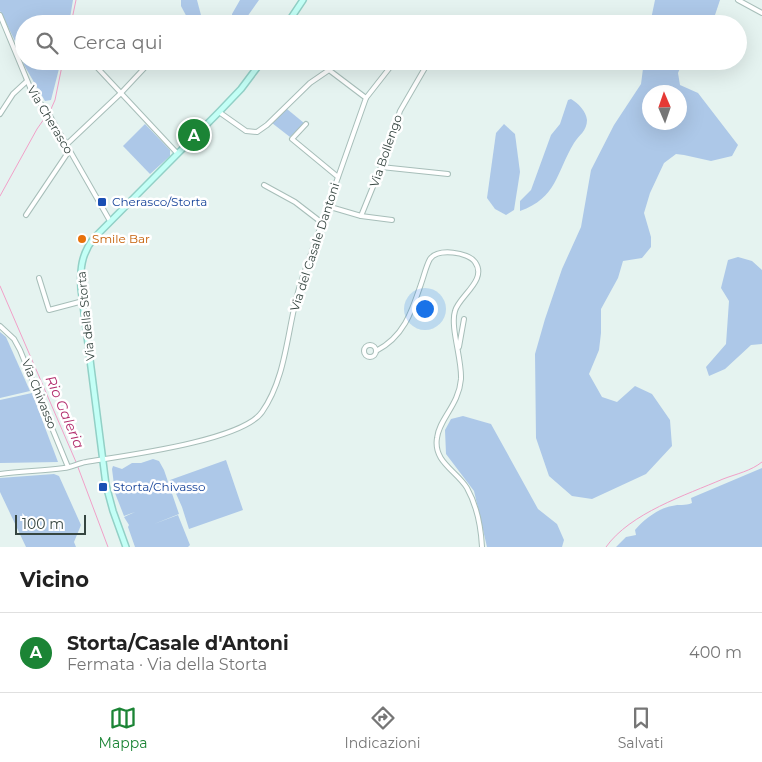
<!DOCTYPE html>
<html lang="it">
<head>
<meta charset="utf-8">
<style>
	body { margin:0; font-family:Montserrat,sans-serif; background:#f2f2f2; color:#222 }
	.compass { position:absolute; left:642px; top:85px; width:45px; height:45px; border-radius:50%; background:#fff; box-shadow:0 5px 20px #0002; rotate:358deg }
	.scale { position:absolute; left:15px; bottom:12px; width:71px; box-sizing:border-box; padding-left:5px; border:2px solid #354540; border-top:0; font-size:14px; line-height:18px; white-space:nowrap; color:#354540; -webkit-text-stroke:4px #fff; paint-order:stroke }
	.you { position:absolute; left:424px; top:308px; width:18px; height:18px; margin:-12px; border:4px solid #fff; border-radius:50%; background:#1a73e8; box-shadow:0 0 0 8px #1a73e833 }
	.badge { display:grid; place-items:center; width:32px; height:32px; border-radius:50%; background:#1b8435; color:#fff; font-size:16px; font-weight:700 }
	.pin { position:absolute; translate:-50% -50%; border:2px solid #fff; box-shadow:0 1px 5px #0006 }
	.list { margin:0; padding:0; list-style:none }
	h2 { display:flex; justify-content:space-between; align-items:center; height:65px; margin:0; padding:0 20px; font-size:21px }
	h2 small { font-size:16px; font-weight:400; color:#767676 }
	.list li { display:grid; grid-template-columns:32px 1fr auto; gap:15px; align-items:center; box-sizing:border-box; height:80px; padding:0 20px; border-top:1px solid #e0e0e0 }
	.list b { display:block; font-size:19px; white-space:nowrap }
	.list p { margin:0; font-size:16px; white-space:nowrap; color:#767676 }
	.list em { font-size:16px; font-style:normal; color:#767676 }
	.icon { flex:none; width:28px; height:28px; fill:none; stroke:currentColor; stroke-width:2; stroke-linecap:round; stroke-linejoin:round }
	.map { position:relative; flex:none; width:762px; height:547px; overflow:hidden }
	.search { position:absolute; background:#fff; box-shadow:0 5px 20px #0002; left:15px; right:15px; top:15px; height:55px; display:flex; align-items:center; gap:12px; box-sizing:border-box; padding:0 18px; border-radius:28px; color:#767676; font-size:19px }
	.sheet { height:145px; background:#fff }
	nav { display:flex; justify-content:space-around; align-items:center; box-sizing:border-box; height:70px; border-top:1px solid #e0e0e0; background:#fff; font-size:14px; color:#767676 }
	nav a { display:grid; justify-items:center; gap:2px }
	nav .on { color:#1b8435 }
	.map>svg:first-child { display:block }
	.green { fill:#adc8e8; fill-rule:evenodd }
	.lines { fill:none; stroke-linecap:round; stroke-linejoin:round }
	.stream { stroke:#f1a0c8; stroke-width:1 }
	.street-casing { stroke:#a7beb9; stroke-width:6 }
	.secondary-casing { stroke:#92d0c6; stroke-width:8 }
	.street { stroke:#fff; stroke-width:4 }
	.secondary { stroke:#c3fff6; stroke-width:5 }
	.transit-dot { fill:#1a4fb4; stroke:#fff; stroke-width:2 }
	.food-dot { fill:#e8710a; stroke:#fff; stroke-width:2 }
	.labels { text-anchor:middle; stroke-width:5; stroke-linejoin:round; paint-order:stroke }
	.street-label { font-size:12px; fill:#354540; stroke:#fff }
	.transit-label { font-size:12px; fill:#164399; stroke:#fff; text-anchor:start }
	.food-label { font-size:12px; fill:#c56008; stroke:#fff; text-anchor:start }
	.water-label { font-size:14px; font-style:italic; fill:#b22d6d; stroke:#fff }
</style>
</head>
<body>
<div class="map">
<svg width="762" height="547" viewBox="0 0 762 547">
	<rect width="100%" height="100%" fill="#e5f3f0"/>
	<g class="green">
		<polygon points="0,0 73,0 69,24 24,24 24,61 61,61 51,100 45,101 24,65 17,45 0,11"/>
		<polygon points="181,0 197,0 202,19 201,24 190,23 181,6"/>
		<polygon points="240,0 259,0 242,24 230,24 232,23 232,14"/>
		<polygon points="655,0 720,0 712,24 650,24"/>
		<path d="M 644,61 L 683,61 L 678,73 L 680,85 L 698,93 L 738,145 L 732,156 L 711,161 L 684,155 L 676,154 L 664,163 L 650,193 L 644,213 L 651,237 L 651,247 L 642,258 L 623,261 L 618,278 L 601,309 L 601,333 L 599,350 L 589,374 L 602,397 L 617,402 L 635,386 L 652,394 L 670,420 L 672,446 L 646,474 L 592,499 L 572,496 L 549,476 L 536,438 L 535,354 L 545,319 L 562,269 L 581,227 L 591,170 L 614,125 L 641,84 ZM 650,92 L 680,92 L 680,122 L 650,122 Z"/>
		<path d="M 571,99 C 578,103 586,111 587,120 C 587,131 579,135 574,143 C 556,173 557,198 520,211 L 520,201 L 531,190 L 551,135 L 560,124 L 568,100 Z"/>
		<polygon points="287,109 304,123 290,137 272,123"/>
		<polygon points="145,124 170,150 170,156 150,174 123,146"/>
		<polygon points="504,124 515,134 520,172 514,210 506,215 495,209 487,198 496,133"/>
		<polygon points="738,257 752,261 762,270 762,344 751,345 725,369 709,376 706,367 726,344 729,301 721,288 728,260"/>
		<polygon points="0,332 6,337 30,391 0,398"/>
		<polygon points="32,393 58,462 0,463 0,400"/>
		<polygon points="463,416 491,424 538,509 557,524 564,540 562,547 487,547 474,491 446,454 445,430 451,419"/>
		<polygon points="153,459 159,461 164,470 179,514 154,524 178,515 190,545 188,547 135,547 128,527 129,525 124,517 135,512 124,516 115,493 112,469 113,466 122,469 132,463 141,463"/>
		<polygon points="226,460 243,510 189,529 182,507 170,480"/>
		<path d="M 762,468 L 762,547 L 616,547 L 626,537 L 636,535 L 635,530 C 643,520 659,508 672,506 C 679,504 685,506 692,503 L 691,498 Z"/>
		<polygon points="54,474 59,476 81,525 74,542 76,547 26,547 0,492 0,478"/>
	</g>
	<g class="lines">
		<g class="stream">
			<polyline points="71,24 76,0"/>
			<polyline points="0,196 37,129 51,109 55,100 63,61"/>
			<polyline points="0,286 76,462 108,547"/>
			<path d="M 606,547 C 630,513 686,495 723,479 C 736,474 751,471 762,462"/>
		</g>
		<defs>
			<g id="street">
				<polyline points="738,0 762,13"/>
				<polyline points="0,15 32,92 50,116 110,221"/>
				<polyline points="91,61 177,153"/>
				<polyline points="366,98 395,61"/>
				<polyline points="0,114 13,94 27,81"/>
				<polyline points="306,124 292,139 338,177"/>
				<polyline points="66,145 121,93 151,61"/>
				<polyline points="381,167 448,174"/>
				<polyline points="264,185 295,202 321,222"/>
				<polyline points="327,206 361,216 392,220"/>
				<polyline points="26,215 69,151"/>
				<polyline points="361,216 381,167 400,111 429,61"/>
				<polyline points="39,278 49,310 83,301"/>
				<polyline points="0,326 14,339 20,350 68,467"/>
				<circle cx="370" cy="351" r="6"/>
				<polyline points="459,347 464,319"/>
				<path d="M 376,351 C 404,337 412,311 421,284 C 424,276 426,266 430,259 C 438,248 468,252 475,262 C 488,280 459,296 455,311 C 450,327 462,359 461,379 C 459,405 439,419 437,438 C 433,462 457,471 467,488 C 477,506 481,527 482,547"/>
				<path d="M 0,474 C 21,471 43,471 64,468 C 72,467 79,463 86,462 C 122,456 242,441 262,412 C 288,375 287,324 301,282 L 366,98 L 329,70 L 310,83 L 267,125 L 257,132 L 246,131 L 219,112"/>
			</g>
			<g id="secondary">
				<polyline points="287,24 303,0"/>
				<path d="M 126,547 L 113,511 L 106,485 L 81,289 C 80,270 81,254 94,238 L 219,112 L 241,89 L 262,61"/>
			</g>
		</defs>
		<use href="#street" class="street-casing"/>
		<use href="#secondary" class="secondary-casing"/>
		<use href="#street" class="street"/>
		<use href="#secondary" class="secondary"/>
	</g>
	<g class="transit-dot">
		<rect x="97" y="197" width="10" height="10" rx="2.5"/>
		<rect x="98" y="482" width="10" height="10" rx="2.5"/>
	</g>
	<circle class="food-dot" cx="82" cy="239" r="5"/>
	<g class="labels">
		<g class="street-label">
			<text transform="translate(50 120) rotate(59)" y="4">Via Cherasco</text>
			<text transform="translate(386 151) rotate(-71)" y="4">Via Bollengo</text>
			<text transform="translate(315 247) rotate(-72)" y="4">Via del Casale Dantoni</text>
			<text transform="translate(86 316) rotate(-96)" y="4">Via della Storta</text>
			<text transform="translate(39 394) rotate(68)" y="4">Via Chivasso</text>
		</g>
		<g class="transit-label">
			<text x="112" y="206">Cherasco/Storta</text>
			<text x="113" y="491">Storta/Chivasso</text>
		</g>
		<g class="food-label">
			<text x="92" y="243">Smile Bar</text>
		</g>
		<g class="water-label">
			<text transform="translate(65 412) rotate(67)" y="5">Rio Galeria</text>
		</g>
	</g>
</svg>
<svg class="compass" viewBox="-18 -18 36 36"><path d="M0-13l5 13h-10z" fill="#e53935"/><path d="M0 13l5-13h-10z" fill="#767676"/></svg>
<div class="scale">100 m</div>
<div class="you"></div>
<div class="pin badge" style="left:194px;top:135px">A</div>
<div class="search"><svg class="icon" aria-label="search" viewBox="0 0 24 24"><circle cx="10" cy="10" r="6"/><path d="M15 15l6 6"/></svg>Cerca qui</div>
</div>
<section class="sheet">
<h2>Vicino<small></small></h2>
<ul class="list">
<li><span class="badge">A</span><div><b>Storta/Casale d'Antoni</b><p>Fermata · Via della Storta</p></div><em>400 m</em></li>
</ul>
</section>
<nav>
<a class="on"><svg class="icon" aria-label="map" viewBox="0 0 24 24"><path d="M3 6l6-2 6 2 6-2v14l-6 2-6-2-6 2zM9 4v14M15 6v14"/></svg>Mappa</a>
<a><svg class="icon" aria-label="directions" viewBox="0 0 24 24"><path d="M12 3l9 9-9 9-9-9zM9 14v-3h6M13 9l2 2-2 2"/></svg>Indicazioni</a>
<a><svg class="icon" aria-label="saved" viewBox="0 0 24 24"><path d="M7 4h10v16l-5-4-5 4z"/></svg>Salvati</a>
</nav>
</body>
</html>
